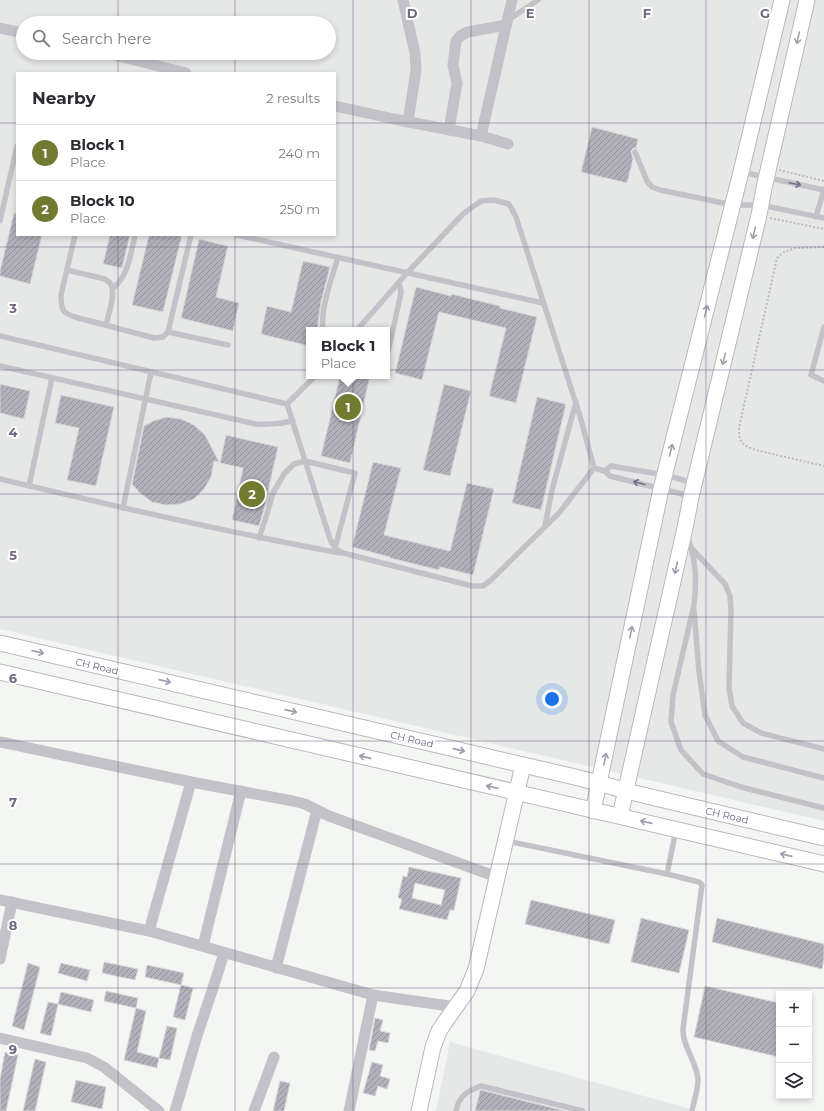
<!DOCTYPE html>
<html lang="en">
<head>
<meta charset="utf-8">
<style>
	body { margin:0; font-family:Montserrat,sans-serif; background:#f2f2f3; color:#2b2b33 }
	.controls { position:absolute; right:12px; bottom:12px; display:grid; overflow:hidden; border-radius:0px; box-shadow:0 2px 6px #0003 }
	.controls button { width:36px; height:36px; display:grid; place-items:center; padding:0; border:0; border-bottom:1px solid #e1e1e2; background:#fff; color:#2b2b33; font:20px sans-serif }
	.you { position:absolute; left:552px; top:699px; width:14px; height:14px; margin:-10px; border:3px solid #fff; border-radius:50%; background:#1a73e8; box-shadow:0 0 0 6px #1a73e833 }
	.badge { display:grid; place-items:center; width:26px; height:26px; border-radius:50%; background:#727a31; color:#fff; font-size:13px; font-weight:700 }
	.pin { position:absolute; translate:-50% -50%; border:2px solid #fff; box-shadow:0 1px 4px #0006 }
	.popup { position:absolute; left:306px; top:327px; width:84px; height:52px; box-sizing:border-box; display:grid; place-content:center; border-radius:0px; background:#fff; filter:drop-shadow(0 1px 3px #0005); font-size:13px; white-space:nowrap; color:#7c7c81 }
	.popup b { font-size:15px; color:#2b2b33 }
	.popup::after { content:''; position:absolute; left:50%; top:100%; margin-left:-8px; border:8px solid transparent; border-top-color:#fff }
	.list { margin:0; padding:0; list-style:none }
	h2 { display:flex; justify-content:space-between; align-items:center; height:52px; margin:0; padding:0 16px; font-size:17px }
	h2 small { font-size:13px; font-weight:400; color:#7c7c81 }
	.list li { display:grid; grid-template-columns:26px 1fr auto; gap:12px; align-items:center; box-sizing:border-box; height:56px; padding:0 16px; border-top:1px solid #e1e1e2 }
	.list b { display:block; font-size:15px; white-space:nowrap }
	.list p { margin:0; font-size:13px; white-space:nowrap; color:#7c7c81 }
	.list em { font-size:13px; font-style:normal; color:#7c7c81 }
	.icon { flex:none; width:22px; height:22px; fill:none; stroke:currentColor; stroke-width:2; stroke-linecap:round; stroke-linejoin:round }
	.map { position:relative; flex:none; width:824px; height:1111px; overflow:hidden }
	.search { position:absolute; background:#fff; box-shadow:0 2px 6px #0003; left:16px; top:16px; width:320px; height:44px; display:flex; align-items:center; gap:10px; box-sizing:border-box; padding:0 14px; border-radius:22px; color:#7c7c81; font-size:15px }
	.panel { position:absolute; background:#fff; box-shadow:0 2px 6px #0003; left:16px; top:72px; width:320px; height:164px; border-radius:0px }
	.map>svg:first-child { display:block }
	.built { fill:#e6e7e7; fill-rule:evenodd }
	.building { fill:url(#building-hatch); stroke:#d6d8d6; fill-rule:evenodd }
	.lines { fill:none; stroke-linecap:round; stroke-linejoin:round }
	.secondary-casing { stroke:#bab7bf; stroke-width:17 }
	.path { stroke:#bbbabf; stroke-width:2; stroke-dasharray:2 2; stroke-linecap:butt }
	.lane { stroke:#c4c2c9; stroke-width:5.5 }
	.street { stroke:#c4c2c9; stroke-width:11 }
	.secondary { stroke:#fff; stroke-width:15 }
	.oneway { stroke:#a29cae }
	.oneway2 { stroke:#78708a }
	.grid { fill:none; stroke:#706783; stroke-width:1; stroke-opacity:0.55 }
	.labels { text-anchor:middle; stroke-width:4; stroke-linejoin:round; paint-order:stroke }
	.street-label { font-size:10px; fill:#706783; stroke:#fff }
	.grid-label { font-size:13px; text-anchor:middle; font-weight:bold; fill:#706783; stroke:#fff; stroke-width:4; stroke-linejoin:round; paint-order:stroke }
</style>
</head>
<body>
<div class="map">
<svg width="824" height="1111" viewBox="0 0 824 1111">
	<defs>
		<pattern id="building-hatch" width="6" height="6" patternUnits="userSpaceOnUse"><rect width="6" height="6" fill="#b2b0bb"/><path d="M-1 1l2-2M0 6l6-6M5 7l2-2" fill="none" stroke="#95939d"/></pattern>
	</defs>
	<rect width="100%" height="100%" fill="#f4f6f3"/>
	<g class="built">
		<path d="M 0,0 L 824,0 L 824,821 L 0,629 ZM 23,23 L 329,23 L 329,53 L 23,53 ZM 17,73 L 335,73 L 335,235 L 17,235 ZM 309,330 L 387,330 L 387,376 L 309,376 Z"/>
		<polygon points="450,1042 698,1111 436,1111"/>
	</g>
	<g class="building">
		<polygon points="592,127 638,139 636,148 633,148 631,151 633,159 627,183 581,172"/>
		<polygon points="14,213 17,214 17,235 42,235 30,284 0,276 0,271"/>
		<polygon points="110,235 130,235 122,268 103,264"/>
		<polygon points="149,235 182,235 163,312 132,305"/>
		<polygon points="199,239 228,246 216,297 239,303 233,331 181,318"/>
		<polygon points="303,261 330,267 321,302 317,330 309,330 309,346 261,334 267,306 291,312"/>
		<polygon points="416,287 451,296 451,294 500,306 500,308 537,317 516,403 489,396 506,328 439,312 422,380 395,373"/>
		<polygon points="340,376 370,376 350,463 321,456"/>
		<polygon points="0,384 30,391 24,419 0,413"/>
		<polygon points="444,384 471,391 450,476 423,470"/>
		<polygon points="61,395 114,407 96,486 67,480 79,428 55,423"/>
		<polygon points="537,397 566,404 541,510 512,503"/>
		<polygon points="167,417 181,419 194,425 205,435 219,462 214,461 211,477 204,489 194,499 180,504 165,505 152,502 140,493 132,484 144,426 153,421"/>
		<polygon points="226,435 278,447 264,509 259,526 232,520 243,468 220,463"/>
		<polygon points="373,462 401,468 384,535 450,551 467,483 494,489 473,575 440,567 439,570 390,558 390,557 352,547"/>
		<path d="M 409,867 L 461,878 L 454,910 L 450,910 L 447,920 L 399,909 L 402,899 L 398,898 L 403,876 L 407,877 ZM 415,883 L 445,890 L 441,905 L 412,898 Z"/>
		<polygon points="531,900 615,920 609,944 525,924"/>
		<polygon points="641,918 689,930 679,973 631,962"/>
		<polygon points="717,918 824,944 824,959 822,969 712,942"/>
		<polygon points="104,962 138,969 135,980 102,973"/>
		<polygon points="28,963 40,967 24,1030 12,1026"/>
		<polygon points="61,963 90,970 87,981 58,973"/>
		<polygon points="147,965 184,973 181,985 145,977"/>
		<polygon points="181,985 193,988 185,1020 173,1017"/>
		<polygon points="705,986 779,1003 779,1057 694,1037"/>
		<polygon points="106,991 138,998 136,1008 104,1001"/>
		<polygon points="61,992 94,1000 91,1012 58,1004"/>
		<polygon points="48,1002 58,1004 51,1036 40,1033"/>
		<polygon points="136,1008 146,1011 137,1052 159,1058 157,1068 124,1060"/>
		<polygon points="375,1018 383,1020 380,1031 390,1033 388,1043 378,1041 375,1051 369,1050"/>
		<polygon points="167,1026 177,1028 170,1060 159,1058"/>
		<polygon points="5,1052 18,1055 6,1111 0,1111 0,1079"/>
		<polygon points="35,1059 46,1062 35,1111 23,1111"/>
		<polygon points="372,1062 383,1065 380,1076 390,1079 387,1089 378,1086 375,1096 363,1093"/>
		<polygon points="76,1080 106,1087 102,1109 71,1102"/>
		<polygon points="280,1081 290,1083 284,1111 273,1111"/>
		<polygon points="481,1090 565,1111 475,1111 480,1091"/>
	</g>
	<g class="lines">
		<defs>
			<g id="secondary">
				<path d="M 0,643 L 523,765 C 558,773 592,780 626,791 L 824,838"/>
				<polyline points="0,672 824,864"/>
				<polyline points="593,811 661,489 741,172 782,0"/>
				<polyline points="620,816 685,528 691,497 759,215 764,188 807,0"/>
				<polyline points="419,1111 433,1047 439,1031 445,1022 467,991 476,969 523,765"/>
			</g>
		</defs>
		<use href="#secondary" class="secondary-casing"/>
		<g class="path">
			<polyline points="779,170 824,181"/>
			<polyline points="770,218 824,229"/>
			<path d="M 824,247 L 795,248 L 784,252 L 777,258 L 739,428 C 739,443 742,445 756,450 L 824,466"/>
		</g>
		<g class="lane">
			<polyline points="508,20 538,0"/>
			<polyline points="635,152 647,181 652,187 660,190 733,205 761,205 824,218"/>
			<polyline points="742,172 824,190"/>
			<polyline points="816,217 824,189"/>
			<polyline points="0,221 17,146"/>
			<path d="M 75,235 L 61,295 C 61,309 62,313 75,317 L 154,338 L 163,337 L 168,332 L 191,235"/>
			<polyline points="237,235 543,303"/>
			<path d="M 67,270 L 105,279 C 106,280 109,282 110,283 C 117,292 108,315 106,325"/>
			<path d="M 113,288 C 128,277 131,253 135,235"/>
			<polyline points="824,327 811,375 824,381"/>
			<path d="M 323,330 C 320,309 332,278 338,257"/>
			<polyline points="357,330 407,273 463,214 481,201 494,200 509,204 516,217 580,416 594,468"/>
			<polyline points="168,332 228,345"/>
			<polyline points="0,336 287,404 330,539 335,548 343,553 472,586 483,586 491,580 559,513 594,468 605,471 610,476 690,496"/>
			<polyline points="387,352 388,352 401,293 400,287 398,283"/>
			<path d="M 0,366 L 256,424 C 269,425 280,424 293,421"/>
			<polyline points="287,404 315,376"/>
			<polyline points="605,471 611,466 665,475 694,483"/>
			<path d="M 0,479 C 113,506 226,532 340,553"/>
			<polyline points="29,486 52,378"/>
			<polyline points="123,508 151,372"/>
			<polyline points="545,526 552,490 576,402"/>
			<path d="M 687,535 C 696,559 697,580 694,605 L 673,695 L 671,722 L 681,750 L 703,774 L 741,787 L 824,808"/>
			<polyline points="259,538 267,514 273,493 284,474 294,464 305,461 355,473 335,548"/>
			<polyline points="692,549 725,584 730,596 731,611 729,688 732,706 743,723 761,733 824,749"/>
			<polyline points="694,610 699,672 705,715 718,741 743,757 824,778"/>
			<path d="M 676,830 L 667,874 L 699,882 L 702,885 L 683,1029 C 682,1046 698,1064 698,1080 C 698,1090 694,1101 692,1111"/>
			<polyline points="507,841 667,874"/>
			<path d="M 456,1111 C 459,1096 467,1091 481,1086 L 583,1111"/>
		</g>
		<g class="street">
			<polyline points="403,0 415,53 416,70 408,122"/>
			<polyline points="0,28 23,33"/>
			<polyline points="107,53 186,73"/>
			<polyline points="335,106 394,119 481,136 508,144"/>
			<polyline points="449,130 457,83 453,65 456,41 460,36 468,32 506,25"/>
			<polyline points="481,136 512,0"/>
			<polyline points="0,742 191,782 293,801 305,804 329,816 497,877"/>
			<polyline points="0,900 149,931 373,995 456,1007"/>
			<polyline points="149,931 191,782"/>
			<polyline points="203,946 241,791"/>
			<polyline points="0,959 12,902"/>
			<polyline points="276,968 317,810"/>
			<polyline points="0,1038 87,1058 104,1067 159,1111"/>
			<polyline points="175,1111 197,1036 214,985 224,953"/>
			<polyline points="254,1111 274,1057"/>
			<polyline points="349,1111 373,995"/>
		</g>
		<use href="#secondary" class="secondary"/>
	</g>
	<defs><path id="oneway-shaft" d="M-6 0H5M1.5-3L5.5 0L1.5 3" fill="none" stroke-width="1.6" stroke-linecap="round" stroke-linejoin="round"/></defs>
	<g class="oneway">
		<use href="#oneway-shaft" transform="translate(798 38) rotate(103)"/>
		<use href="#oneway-shaft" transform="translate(754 233) rotate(104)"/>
		<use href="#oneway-shaft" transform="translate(706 311) rotate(-76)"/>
		<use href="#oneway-shaft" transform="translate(724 359) rotate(104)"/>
		<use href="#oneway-shaft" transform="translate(671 450) rotate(-76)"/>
		<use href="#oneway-shaft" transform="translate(676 568) rotate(103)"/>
		<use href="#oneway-shaft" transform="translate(631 632) rotate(-78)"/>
		<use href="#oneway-shaft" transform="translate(38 652) rotate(13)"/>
		<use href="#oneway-shaft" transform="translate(165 681) rotate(13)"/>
		<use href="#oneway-shaft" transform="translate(291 711) rotate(13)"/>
		<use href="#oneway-shaft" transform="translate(459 750) rotate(13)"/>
		<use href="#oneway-shaft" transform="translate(365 757) rotate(-167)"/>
		<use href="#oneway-shaft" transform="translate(605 759) rotate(-78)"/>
		<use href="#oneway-shaft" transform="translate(492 787) rotate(-167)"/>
		<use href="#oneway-shaft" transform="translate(646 822) rotate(-167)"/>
		<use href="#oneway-shaft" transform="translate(786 855) rotate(-167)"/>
	</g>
	<g class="oneway2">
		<use href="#oneway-shaft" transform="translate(795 184) rotate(12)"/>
		<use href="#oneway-shaft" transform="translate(639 483) rotate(-165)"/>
	</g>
	<path class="grid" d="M 118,0 L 118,23M 235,0 L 235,23M 353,0 L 353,1111M 471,0 L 471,1111M 589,0 L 589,1111M 706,0 L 706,1111M 118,53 L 118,73M 235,53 L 235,73M 0,123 L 17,123M 335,123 L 824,123M 118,235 L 118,1111M 235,235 L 235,1111M 0,247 L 824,247M 0,370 L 824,370M 0,494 L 824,494M 0,617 L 824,617M 0,741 L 824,741M 0,864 L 824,864M 0,988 L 824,988"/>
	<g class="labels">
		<g class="street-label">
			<text transform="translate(97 666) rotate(13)" y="4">CH Road</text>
			<text transform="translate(412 739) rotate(13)" y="4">CH Road</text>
			<text transform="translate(727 815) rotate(13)" y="4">CH Road</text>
		</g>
	</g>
	<g class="grid-label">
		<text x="412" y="18">D</text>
		<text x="530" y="18">E</text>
		<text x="647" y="18">F</text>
		<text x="765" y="18">G</text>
		<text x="13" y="313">3</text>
		<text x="13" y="437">4</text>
		<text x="13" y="560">5</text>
		<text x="13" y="683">6</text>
		<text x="13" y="807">7</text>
		<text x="13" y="930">8</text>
		<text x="13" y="1054">9</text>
	</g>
</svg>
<div class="controls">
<button>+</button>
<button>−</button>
<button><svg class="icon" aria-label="layers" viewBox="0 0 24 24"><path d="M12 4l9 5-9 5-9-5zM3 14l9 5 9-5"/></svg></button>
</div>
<div class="you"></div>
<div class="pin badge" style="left:348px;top:407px">1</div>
<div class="popup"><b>Block 1</b>Place</div>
<div class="pin badge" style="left:252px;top:494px">2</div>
<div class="search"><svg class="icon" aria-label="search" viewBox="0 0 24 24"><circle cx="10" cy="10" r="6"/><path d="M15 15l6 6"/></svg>Search here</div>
<section class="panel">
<h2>Nearby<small>2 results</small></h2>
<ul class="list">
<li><span class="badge">1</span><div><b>Block 1</b><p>Place</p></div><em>240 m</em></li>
<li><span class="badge">2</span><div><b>Block 10</b><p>Place</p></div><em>250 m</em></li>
</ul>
</section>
</div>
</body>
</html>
